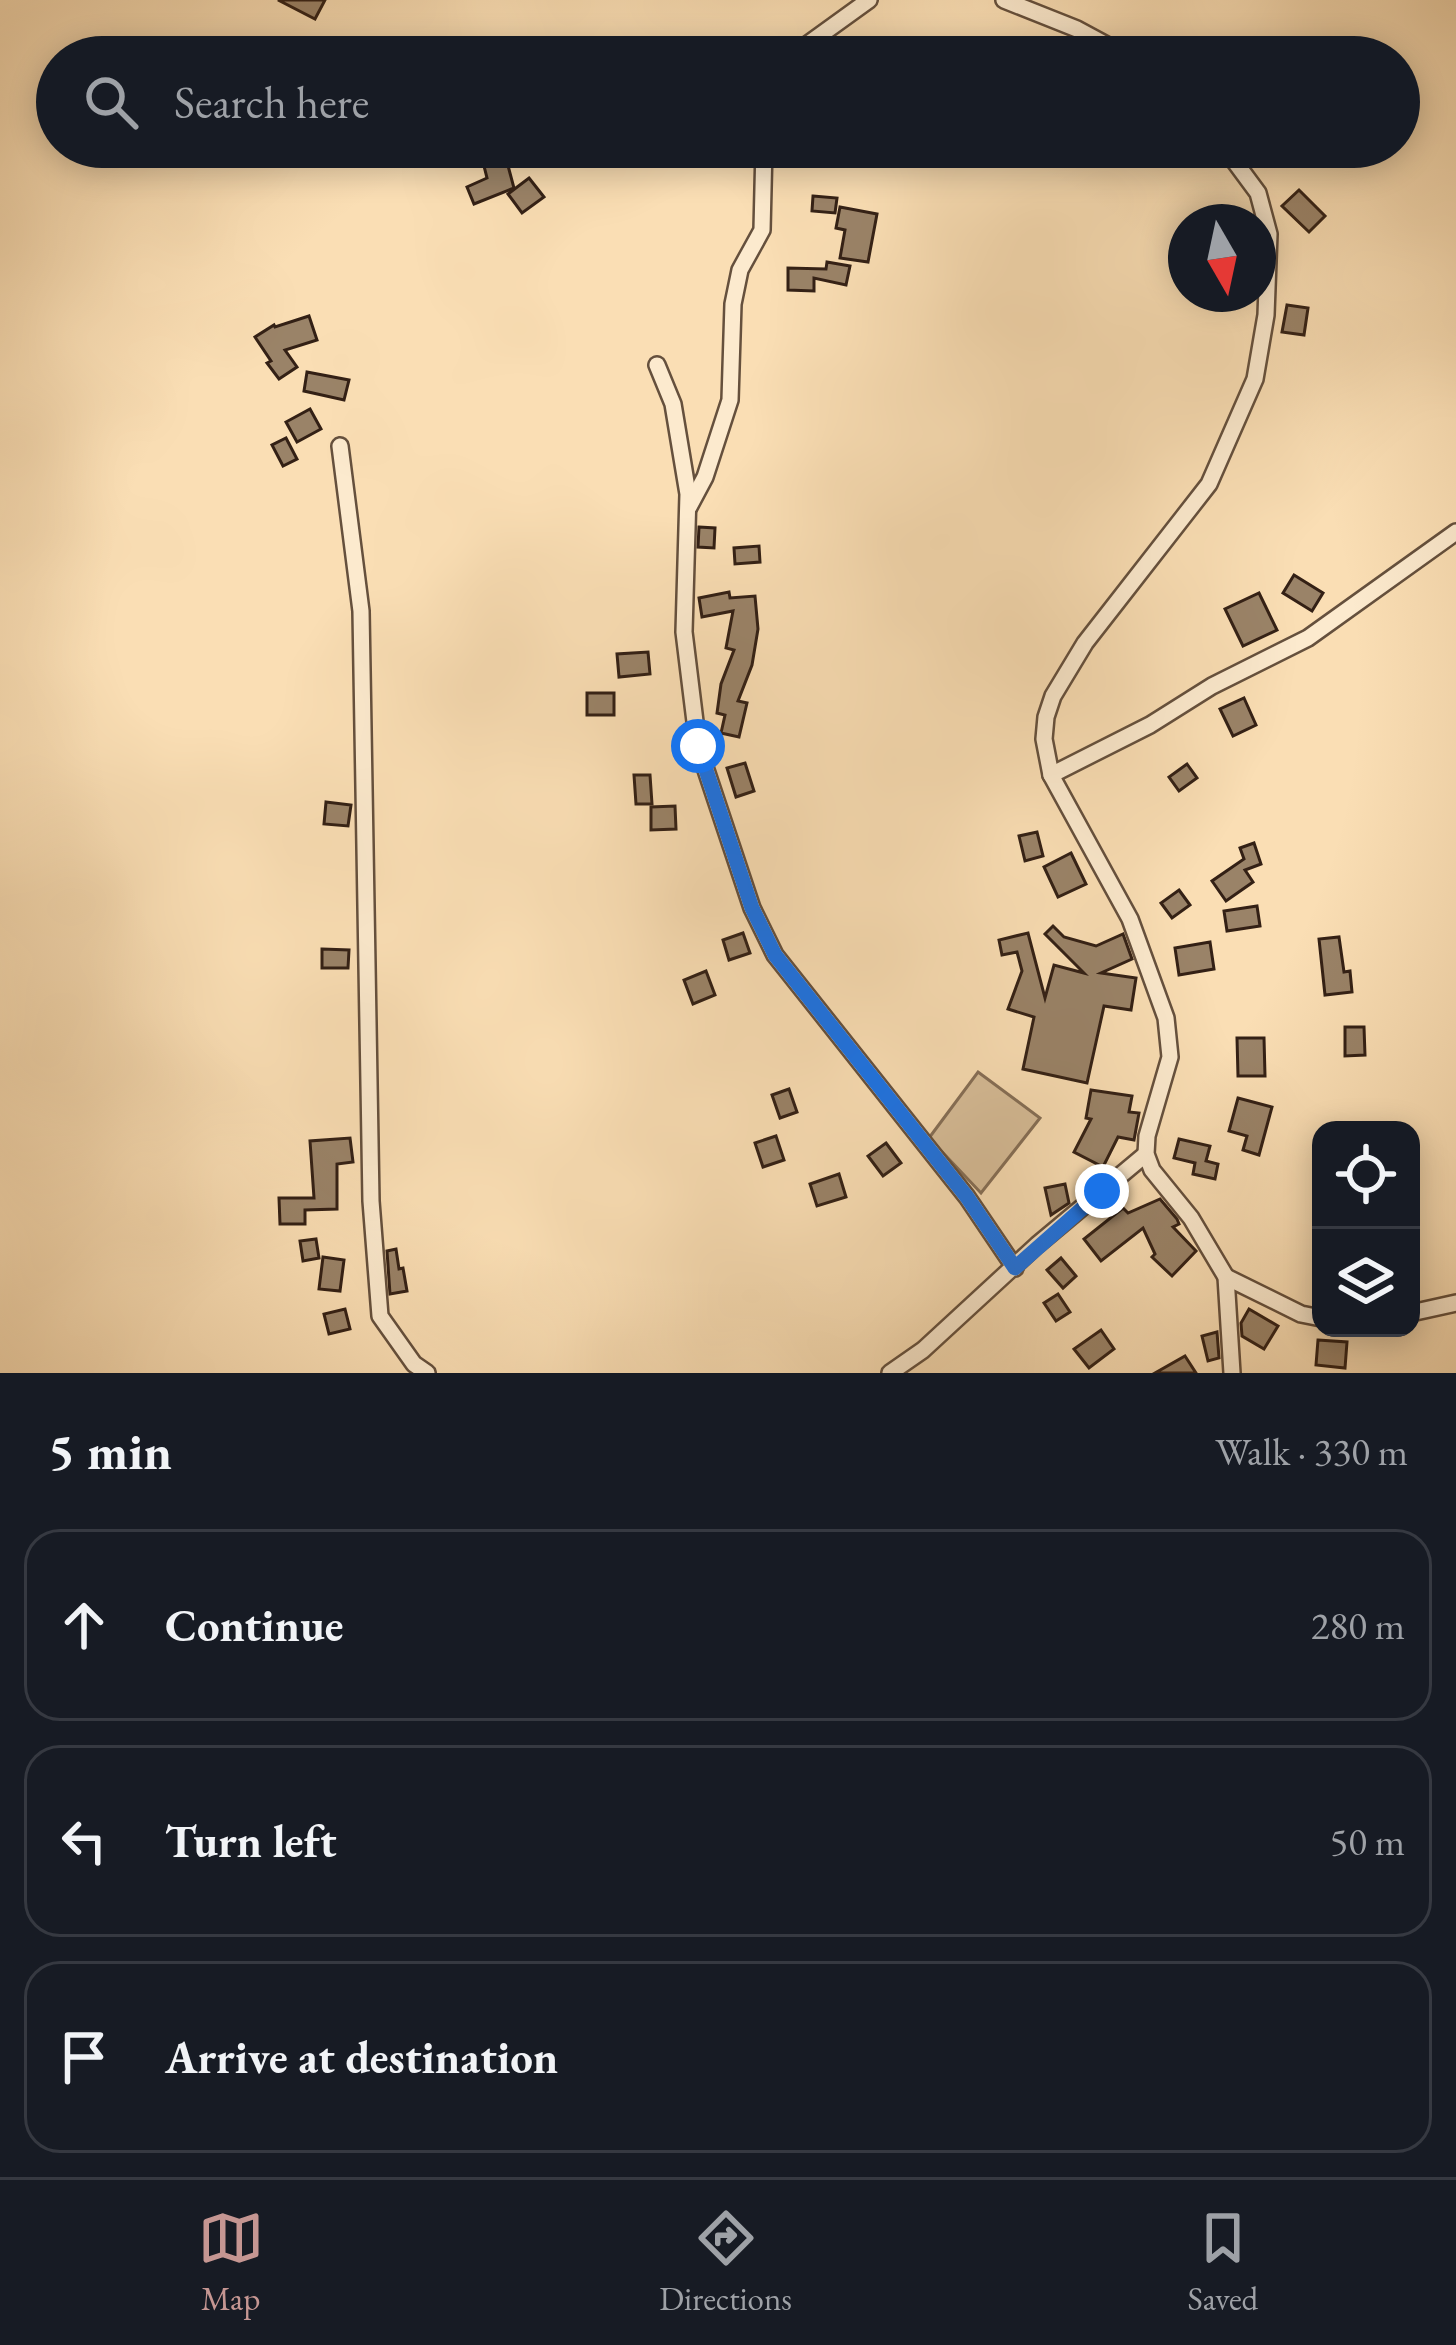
<!DOCTYPE html>
<html lang="en">
<head>
<meta charset="utf-8">
<style>
	body { margin:0; font-family:"EB Garamond",serif; background:#242831; color:#f1f3f6 }
	.controls { position:absolute; right:36px; bottom:36px; display:grid; overflow:hidden; border-radius:24px; box-shadow:0 6px 30px #0003 }
	.controls button { width:108px; height:108px; display:grid; place-items:center; padding:0; border:0; border-bottom:3px solid #363941; background:#171b24; color:#f1f3f6; font:60px sans-serif }
	.compass { position:absolute; left:1168px; top:204px; width:108px; height:108px; border-radius:50%; background:#171b24; box-shadow:0 6px 30px #0003; rotate:171deg }
	.stop { position:absolute; width:36px; height:36px; margin:-27px; border:9px solid #1a73e8; border-radius:50%; background:#fff }
	.stop.end { background:#1a73e8; border-color:#fff; box-shadow:0 3px 12px #0008 }
	.list { margin:0; padding:0; list-style:none }
	h2 { display:flex; justify-content:space-between; align-items:center; height:156px; margin:0; padding:0 48px; font-size:51px }
	h2 small { font-size:39px; font-weight:400; color:#9ea1a6 }
	.list li { display:grid; grid-template-columns:78px 1fr auto; gap:36px; align-items:center; box-sizing:border-box; height:192px; margin:0 24px 24px; padding:0 24px; border:3px solid #363941; border-radius:36px }
	.list b { display:block; font-size:45px; white-space:nowrap }
	.list em { font-size:39px; font-style:normal; color:#9ea1a6 }
	.icon { flex:none; width:66px; height:66px; fill:none; stroke:currentColor; stroke-width:2; stroke-linecap:round; stroke-linejoin:round }
	.map { position:relative; flex:none; width:1456px; height:1373px; overflow:hidden }
	.search { position:absolute; background:#171b24; box-shadow:0 6px 30px #0003; left:36px; right:36px; top:36px; height:132px; display:flex; align-items:center; gap:30px; box-sizing:border-box; padding:0 42px; border-radius:66px; color:#9ea1a6; font-size:45px }
	.sheet { height:804px; background:#171b24 }
	nav { display:flex; justify-content:space-around; align-items:center; box-sizing:border-box; height:168px; border-top:3px solid #363941; background:#171b24; font-size:33px; color:#9ea1a6 }
	nav a { display:grid; justify-items:center; gap:6px }
	nav .on { color:#c59692 }
	.map>svg:first-child { display:block }
	.green { fill:#d8be99; stroke:#866f57; stroke-width:3 }
	.building { fill:#9a8368; stroke:#332015; stroke-width:3 }
	.lines { fill:none; stroke-linecap:round; stroke-linejoin:round }
	.minor-casing { stroke:#65503d; stroke-width:20 }
	.minor { stroke:#fceace; stroke-width:15 }
	.route { stroke:#1a73e8; stroke-width:15 }
</style>
</head>
<body>
<div class="map">
<svg width="1456" height="1373" viewBox="0 0 1456 1373">
	<rect width="100%" height="100%" fill="#fadeb4"/>
	<filter id="stains"><feTurbulence type="fractalNoise" baseFrequency=".00167" numOctaves="4"/><feColorMatrix values="0 0 0 0 .2 0 0 0 0 .09 0 0 0 0 .02 0 0 0 .5 -.17"/></filter>
	<radialGradient id="worn" r=".72"><stop offset=".6" stop-color="#630" stop-opacity="0"/><stop offset="1" stop-color="#630" stop-opacity=".3"/></radialGradient>
	<polygon class="green" points="978,1072 1040,1118 981,1193 929,1138"/>
	<g class="building">
		<polygon points="278,0 325,0 315,19"/>
		<polygon points="503,147 514,188 474,204 467,187 487,178 481,154"/>
		<polygon points="529,178 544,197 522,213 508,194"/>
		<polygon points="1299,190 1325,216 1309,232 1282,206"/>
		<polygon points="813,196 837,198 835,213 812,211"/>
		<polygon points="840,207 877,214 868,262 840,258 845,230 836,228"/>
		<polygon points="827,262 850,266 846,285 814,278 814,291 788,290 788,268 826,269"/>
		<polygon points="1287,305 1308,308 1304,335 1282,332"/>
		<polygon points="309,316 317,340 285,350 297,367 279,379 267,363 271,361 255,337 274,325 275,327"/>
		<polygon points="307,372 349,380 344,400 304,391"/>
		<polygon points="310,409 321,429 297,442 286,422"/>
		<polygon points="286,438 297,459 283,466 272,445"/>
		<polygon points="699,527 715,528 714,548 698,547"/>
		<polygon points="759,546 760,562 735,564 734,548"/>
		<polygon points="1294,575 1323,593 1312,611 1283,593"/>
		<polygon points="729,592 730,598 755,596 758,629 752,665 738,701 747,703 739,737 721,733 725,715 717,713 721,684 734,650 726,648 733,611 702,617 699,598"/>
		<polygon points="1259,593 1277,630 1243,646 1225,609"/>
		<polygon points="648,652 650,674 619,677 617,654"/>
		<rect x="587" y="693" width="27" height="22"/>
		<polygon points="1244,698 1256,725 1233,736 1220,709"/>
		<polygon points="745,763 754,791 736,797 727,768"/>
		<polygon points="1187,764 1197,778 1179,791 1169,777"/>
		<polygon points="634,775 650,775 652,804 636,804"/>
		<polygon points="326,802 351,805 348,826 324,824"/>
		<polygon points="675,806 676,829 651,830 651,807"/>
		<polygon points="1037,832 1043,856 1025,861 1019,836"/>
		<polygon points="1254,843 1261,864 1245,870 1253,882 1226,901 1212,881 1244,859 1240,848"/>
		<polygon points="1071,853 1086,884 1058,897 1044,867"/>
		<polygon points="1179,890 1190,905 1172,918 1161,903"/>
		<polygon points="1257,906 1260,926 1227,931 1224,911"/>
		<polygon points="1053,926 1064,937 1096,946 1123,934 1132,959 1101,973 1136,978 1131,1010 1104,1006 1087,1083 1023,1069 1034,1017 1008,1009 1022,971 1017,952 1002,955 999,940 1028,933 1045,998 1054,965 1084,973 1045,934"/>
		<polygon points="743,933 750,953 729,960 723,940"/>
		<polygon points="1339,937 1344,972 1350,971 1352,992 1325,995 1319,939"/>
		<polygon points="1210,942 1214,969 1179,975 1175,948"/>
		<polygon points="322,949 349,950 348,968 322,968"/>
		<polygon points="706,971 715,995 693,1004 684,980"/>
		<polygon points="1345,1027 1364,1027 1365,1055 1345,1056"/>
		<polygon points="1237,1038 1264,1038 1265,1076 1238,1076"/>
		<polygon points="789,1089 797,1112 780,1118 772,1095"/>
		<polygon points="1091,1090 1132,1096 1129,1112 1139,1113 1134,1140 1118,1137 1103,1167 1074,1152 1091,1119 1086,1118"/>
		<polygon points="1238,1098 1272,1107 1259,1155 1243,1150 1247,1136 1229,1131"/>
		<polygon points="776,1136 784,1160 763,1167 755,1143"/>
		<polygon points="350,1138 353,1162 337,1164 337,1209 305,1210 305,1224 280,1224 279,1198 314,1198 310,1141"/>
		<polygon points="1179,1139 1210,1146 1206,1161 1218,1164 1215,1179 1193,1174 1195,1163 1174,1158"/>
		<polygon points="886,1143 901,1163 883,1176 868,1156"/>
		<polygon points="839,1174 846,1197 817,1206 810,1184"/>
		<polygon points="1065,1184 1069,1203 1051,1215 1045,1188"/>
		<polygon points="1160,1199 1177,1219 1179,1224 1173,1227 1196,1251 1172,1276 1152,1257 1155,1254 1143,1228 1101,1261 1084,1239 1123,1208 1128,1213"/>
		<polygon points="316,1239 319,1258 303,1261 300,1241"/>
		<polygon points="396,1249 399,1269 403,1268 407,1291 390,1294 387,1251"/>
		<polygon points="323,1257 344,1260 340,1291 319,1289"/>
		<polygon points="1061,1258 1076,1276 1063,1288 1047,1270"/>
		<polygon points="1058,1294 1070,1312 1056,1321 1044,1303"/>
		<polygon points="345,1309 350,1329 329,1334 324,1314"/>
		<polygon points="1249,1309 1278,1326 1264,1349 1242,1336 1241,1323"/>
		<polygon points="1101,1330 1114,1349 1089,1368 1074,1349"/>
		<polygon points="1217,1332 1219,1358 1208,1361 1202,1336"/>
		<polygon points="1318,1340 1347,1342 1345,1368 1316,1365"/>
		<polygon points="1185,1356 1196,1373 1155,1373"/>
	</g>
	<g class="lines">
		<defs>
			<g id="minor">
				<polyline points="1004,0 1077,29 1129,57"/>
				<polyline points="790,57 869,0"/>
				<polyline points="1224,147 1258,193 1269,234 1266,315 1255,379 1209,484 1085,643 1053,696 1046,717 1044,739 1051,775 1130,919 1166,1018 1170,1057 1147,1136 1146,1154 1152,1170 1191,1218 1226,1277 1232,1373"/>
				<polyline points="657,365 673,404 688,494 684,632 698,746 752,908 775,955 967,1197 1015,1268"/>
				<polyline points="340,446 361,611 371,1201 380,1316 414,1364 427,1373"/>
				<polyline points="689,507 705,477 730,400 733,304 740,270 762,230 764,147"/>
				<polyline points="1051,775 1150,725 1212,686 1308,638 1456,532"/>
				<polyline points="1226,1277 1301,1314 1321,1318"/>
				<polyline points="1411,1313 1456,1303"/>
				<polyline points="890,1373 923,1350 1037,1245 1146,1154"/>
			</g>
		</defs>
		<use href="#minor" class="minor-casing"/>
		<use href="#minor" class="minor"/>
	</g>
	<g class="lines">
		<polyline class="route" points="698,746 752,908 775,955 967,1197 1015,1268 1102,1191"/>
	</g>
	<rect width="100%" height="100%" filter="url(#stains)"/>
	<rect width="100%" height="100%" fill="url(#worn)"/>
</svg>
<div class="controls">
<button><svg class="icon" aria-label="locate" viewBox="0 0 24 24"><circle cx="12" cy="12" r="6"/><path d="M12 2v4M12 18v4M2 12h4M18 12h4"/></svg></button>
<button><svg class="icon" aria-label="layers" viewBox="0 0 24 24"><path d="M12 4l9 5-9 5-9-5zM3 14l9 5 9-5"/></svg></button>
</div>
<svg class="compass" viewBox="-18 -18 36 36"><path d="M0-13l5 13h-10z" fill="#e53935"/><path d="M0 13l5-13h-10z" fill="#9ea1a6"/></svg>
<div class="stop" style="left:698px;top:746px"></div>
<div class="stop end" style="left:1102px;top:1191px"></div>
<div class="search"><svg class="icon" aria-label="search" viewBox="0 0 24 24"><circle cx="10" cy="10" r="6"/><path d="M15 15l6 6"/></svg>Search here</div>
</div>
<section class="sheet">
<h2>5 min<small>Walk · 330 m</small></h2>
<ul class="list">
<li><svg class="icon" aria-label="ahead" viewBox="0 0 24 24"><path d="M12 20V5M6 11l6-6 6 6"/></svg><div><b>Continue</b></div><em>280 m</em></li>
<li><svg class="icon" aria-label="left" viewBox="0 0 24 24"><path d="M17 20v-9H6M10 6l-5 5 5 5"/></svg><div><b>Turn left</b></div><em>50 m</em></li>
<li><svg class="icon" aria-label="arrive" viewBox="0 0 24 24"><path d="M6 21V4h12l-3 4 3 4H6"/></svg><div><b>Arrive at destination</b></div></li>
</ul>
</section>
<nav>
<a class="on"><svg class="icon" aria-label="map" viewBox="0 0 24 24"><path d="M3 6l6-2 6 2 6-2v14l-6 2-6-2-6 2zM9 4v14M15 6v14"/></svg>Map</a>
<a><svg class="icon" aria-label="directions" viewBox="0 0 24 24"><path d="M12 3l9 9-9 9-9-9zM9 14v-3h6M13 9l2 2-2 2"/></svg>Directions</a>
<a><svg class="icon" aria-label="saved" viewBox="0 0 24 24"><path d="M7 4h10v16l-5-4-5 4z"/></svg>Saved</a>
</nav>
</body>
</html>
